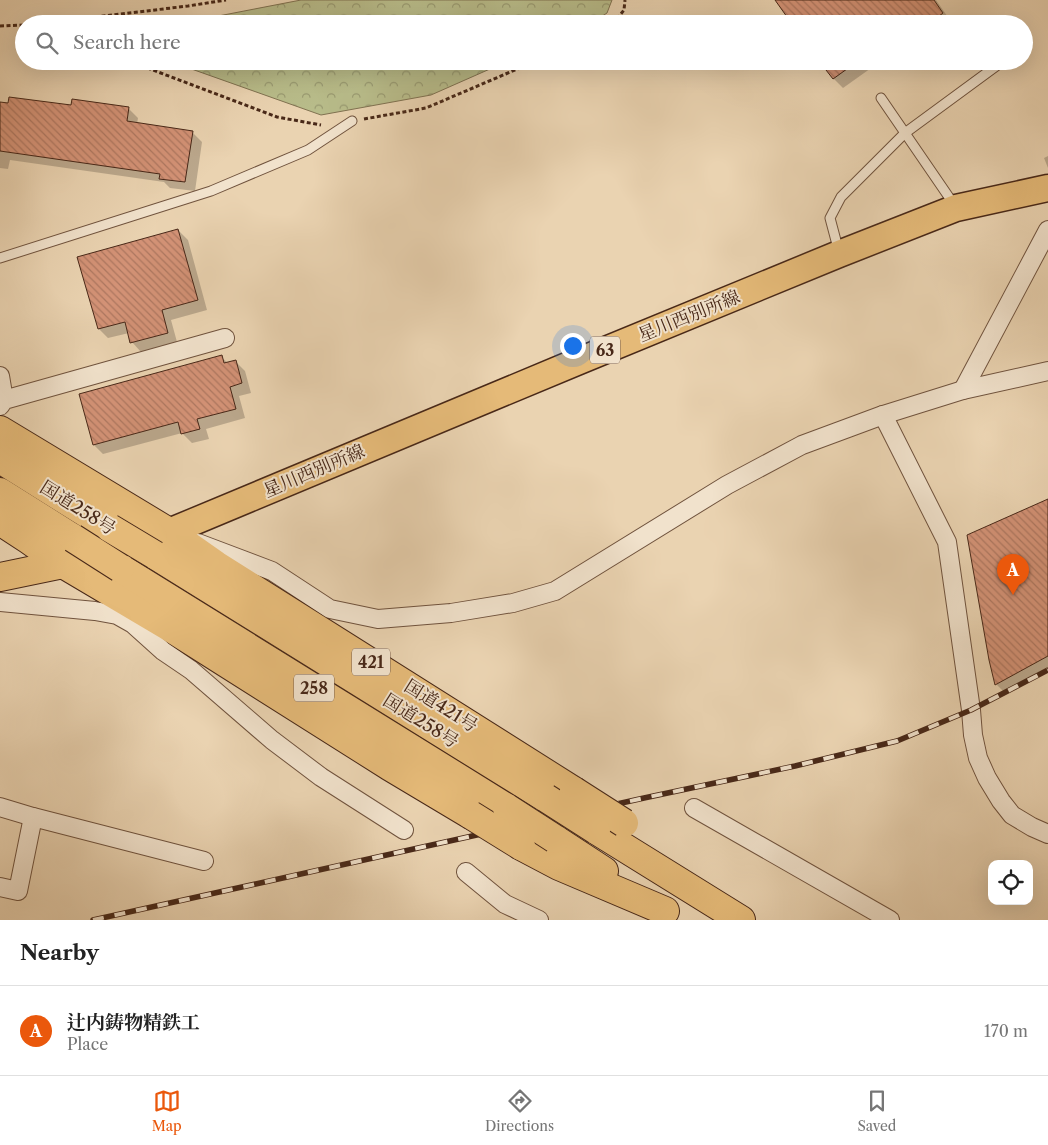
<!DOCTYPE html>
<html lang="en">
<head>
<meta charset="utf-8">
<style>
	body { margin:0; font-family:"Libre Caslon Text","Noto Serif JP",serif; background:#f6f6f6; color:#222 }
	.controls { position:absolute; right:15px; bottom:15px; display:grid; overflow:hidden; border-radius:10px; box-shadow:0 5px 20px #0002 }
	.controls button { width:45px; height:45px; display:grid; place-items:center; padding:0; border:0; border-bottom:1px solid #e0e0e0; background:#fff; color:#222; font:25px sans-serif }
	.you { position:absolute; left:572px; top:345px; width:18px; height:18px; margin:-12px; border:4px solid #fff; border-radius:50%; background:#1a73e8; box-shadow:0 0 0 8px #1a73e833 }
	.badge { display:grid; place-items:center; width:32px; height:32px; border-radius:50%; background:#ea580c; color:#fff; font-size:16px; font-weight:700 }
	.pin { position:absolute; translate:-50% -41px; filter:drop-shadow(0 1px 2px #0008) }
	.pin::after { content:''; position:absolute; top:26px; width:18px; height:15px; background:inherit; clip-path:polygon(0 0,100% 0,50% 100%) }
	.list { margin:0; padding:0; list-style:none }
	h2 { display:flex; justify-content:space-between; align-items:center; height:65px; margin:0; padding:0 20px; font-size:21px }
	h2 small { font-size:16px; font-weight:400; color:#767676 }
	.list li { display:grid; grid-template-columns:32px 1fr auto; gap:15px; align-items:center; box-sizing:border-box; height:90px; padding:0 20px; border-top:1px solid #e0e0e0 }
	.list b { display:block; font-size:19px; white-space:nowrap }
	.list p { margin:0; font-size:16px; white-space:nowrap; color:#767676 }
	.list em { font-size:16px; font-style:normal; color:#767676 }
	.icon { flex:none; width:28px; height:28px; fill:none; stroke:currentColor; stroke-width:2; stroke-linecap:round; stroke-linejoin:round }
	.map { position:relative; flex:none; width:1048px; height:920px; overflow:hidden }
	.search { position:absolute; background:#fff; box-shadow:0 5px 20px #0002; left:15px; right:15px; top:15px; height:55px; display:flex; align-items:center; gap:12px; box-sizing:border-box; padding:0 18px; border-radius:28px; color:#767676; font-size:19px }
	.sheet { height:155px; background:#fff }
	nav { display:flex; justify-content:space-around; align-items:center; box-sizing:border-box; height:70px; border-top:1px solid #e0e0e0; background:#fff; font-size:14px; color:#767676 }
	nav a { display:grid; justify-items:center; gap:2px }
	nav .on { color:#ea580c }
	.map>svg:first-child { display:block }
	.park { fill:url(#park-crowns); stroke:#807251 }
	.shadow { fill:#0003 }
	.building { fill:url(#building-back-hatch); stroke:#482818 }
	.lines { fill:none; stroke-linecap:round; stroke-linejoin:round }
	.service-casing { stroke:#70533e; stroke-width:11 }
	.minor-casing { stroke:#70533e; stroke-width:20 }
	.primary-casing { stroke:#482818; stroke-width:29 }
	.trunk-casing { stroke:#482818; stroke-width:30 }
	.path { stroke:#482818; stroke-width:3; stroke-dasharray:4 2.5; stroke-linecap:butt }
	.service { stroke:#f1e2cc; stroke-width:9 }
	.minor { stroke:#f1e2cc; stroke-width:18 }
	.primary { stroke:#e5ba78; stroke-width:26 }
	.trunk { stroke:#e5ba78; stroke-width:28 }
	.rail-casing { stroke:#482818; stroke-width:5.5 }
	.rail { stroke:#f1e2cc; stroke-width:4; stroke-dasharray:11; stroke-linecap:butt }
	.trunk-bridge-casing { stroke:#482818; stroke-width:30; stroke-linecap:butt }
	.trunk-bridge { stroke:#e5ba78; stroke-width:28 }
	.labels { text-anchor:middle; stroke-width:4; stroke-linejoin:round; paint-order:stroke }
	.shield { fill:#f1e2cc; stroke:#7b604e; stroke-width:1 }
	.shield-label { font-size:16px; font-weight:bold; fill:#482818 }
	.street-label { font-size:18px; fill:#482818; stroke:#f1e2cc }
</style>
</head>
<body>
<div class="map">
<svg width="1048" height="920" viewBox="0 0 1048 920">
	<defs>
		<pattern id="park-crowns" width="20" height="18" patternUnits="userSpaceOnUse" patternTransform="scale(1.25)"><rect width="20" height="18" fill="#b8bc8a"/><path d="M2 6a3 3 0 1 1 6 0M12 15a3 3 0 1 1 6 0" fill="none" stroke="#989970"/></pattern>
		<pattern id="building-back-hatch" width="6" height="6" patternUnits="userSpaceOnUse" patternTransform="scale(1.25)"><rect width="6" height="6" fill="#d39276"/><path d="M-1 5l2 2M0 0l6 6M5-1l2 2" fill="none" stroke="#ad7760"/></pattern>
	</defs>
	<rect width="100%" height="100%" fill="#ead3b1"/>
	<filter id="stains"><feTurbulence type="fractalNoise" baseFrequency=".004" numOctaves="4"/><feColorMatrix values="0 0 0 0 .2 0 0 0 0 .09 0 0 0 0 .02 0 0 0 .5 -.17"/></filter>
	<radialGradient id="worn" r=".72"><stop offset=".6" stop-color="#630" stop-opacity="0"/><stop offset="1" stop-color="#630" stop-opacity=".3"/></radialGradient>
	<g class="park">
		<polygon points="301,0 612,0 607,13 590,24 177,24"/>
		<polygon points="169,61 508,61 431,95 321,115"/>
	</g>
	<g class="shadow">
		<polygon points="777,0 936,0 952,23 794,24"/>
		<polygon points="821,61 881,61 843,88 834,79"/>
		<polygon points="0,103 128,108 138,118 137,124 192,132 202,142 195,191 170,188 164,182 10,160 8,169 0,168"/>
		<polygon points="1048,156 1048,168 1044,158"/>
		<polygon points="178,230 188,240 207,310 171,320 177,342 141,352 132,342 129,333 108,338 99,329"/>
		<polygon points="221,357 228,363 235,361 245,371 251,393 239,396 245,418 206,429 209,439 192,443 182,433 103,454 94,445"/>
		<polygon points="1048,500 1048,667 1003,691 996,684"/>
	</g>
	<g class="building">
		<polygon points="775,0 934,0 943,13 929,24 792,24"/>
		<polygon points="819,61 858,61 833,79"/>
		<polygon points="9,97 71,105 72,99 129,107 127,121 193,131 185,182 159,179 160,174 0,151 0,102 8,103"/>
		<polygon points="178,229 198,300 162,310 168,333 130,343 125,322 98,329 77,257"/>
		<polygon points="222,355 224,363 236,360 242,383 230,387 236,409 197,419 200,429 181,434 178,422 93,445 79,394"/>
		<polygon points="1048,499 1048,656 995,685 989,660 967,535"/>
	</g>
	<g class="lines">
		<defs>
			<g id="service">
				<polyline points="881,98 955,206"/>
				<polyline points="839,252 830,218 841,197 905,133 1003,61"/>
				<polyline points="0,258 211,191 308,150 352,121"/>
			</g>
			<g id="minor">
				<polyline points="0,376 4,400"/>
				<polyline points="963,390 1048,230"/>
				<polyline points="0,406 4,400 225,338"/>
				<polyline points="883,415 947,542 971,710 973,735 978,758 987,778 1001,801 1012,815 1032,827 1048,834"/>
				<polyline points="198,543 272,571 330,609 378,619 451,613 513,603 555,591 727,485 802,445 883,415 963,390 1048,371"/>
				<polyline points="0,602 95,611 117,615 133,624 163,651 191,670 272,740 321,777 404,830"/>
				<polyline points="0,807 33,817 204,861"/>
				<polyline points="694,808 890,920"/>
				<polyline points="466,872 505,904 539,920"/>
				<polyline points="0,887 18,891 33,817"/>
			</g>
			<polyline id="primary" points="169,532 579,361 839,254 956,208 1048,188"/>
			<g id="trunk">
				<polyline points="0,430 169,532 216,565 574,791"/>
				<polyline points="0,459 110,528"/>
				<polyline points="0,492 73,538"/>
				<polyline points="0,521 29,540 63,564 166,625 389,766 471,815"/>
				<polyline points="155,555 546,798"/>
				<polyline points="120,568 507,808"/>
				<polyline points="0,577 63,564 153,537"/>
				<polyline points="596,830 741,920"/>
				<polyline points="555,839 604,871"/>
				<polyline points="521,846 559,866 665,911"/>
			</g>
		</defs>
		<use href="#service" class="service-casing"/>
		<use href="#minor" class="minor-casing"/>
		<use href="#primary" class="primary-casing"/>
		<use href="#trunk" class="trunk-casing"/>
		<g class="path">
			<polyline points="37,24 188,6 226,0"/>
			<polyline points="613,24 624,10 625,0"/>
			<polyline points="0,26 24,25"/>
			<polyline points="129,61 277,117 321,125"/>
			<polyline points="364,119 426,108 536,61"/>
		</g>
		<use href="#service" class="service"/>
		<use href="#minor" class="minor"/>
		<use href="#primary" class="primary"/>
		<use href="#trunk" class="trunk"/>
		<defs>
			<polyline id="rail" points="93,920 644,798 795,766 897,741 971,710 1048,670"/>
		</defs>
		<use href="#rail" class="rail-casing"/>
		<use href="#rail" class="rail"/>
		<defs>
			<g id="trunk-bridge">
				<polyline points="110,528 155,555"/>
				<polyline points="73,538 120,568"/>
				<polyline points="574,791 624,823"/>
				<polyline points="546,798 596,830"/>
				<polyline points="507,808 555,839"/>
				<polyline points="471,815 521,846"/>
			</g>
		</defs>
		<use href="#trunk-bridge" class="trunk-bridge-casing"/>
		<use href="#trunk-bridge" class="trunk-bridge"/>
	</g>
	<g class="labels">
		<g class="shield">
			<rect x="590" y="336.5" width="30" height="27" rx="4"/>
			<rect x="352" y="648.5" width="38" height="27" rx="4"/>
			<rect x="294" y="674.5" width="40" height="27" rx="4"/>
		</g>
		<g class="shield-label">
			<text x="605" y="356">63</text>
			<text x="371" y="668">421</text>
			<text x="314" y="694">258</text>
		</g>
		<g class="street-label">
			<text transform="translate(689 316) rotate(-22)" y="6">星川西別所線</text>
			<text transform="translate(314 471) rotate(-23)" y="6">星川西別所線</text>
			<text transform="translate(78 508) rotate(32)" y="6">国道258号</text>
			<text transform="translate(441 706) rotate(32)" y="6">国道421号</text>
			<text transform="translate(421 721) rotate(32)" y="6">国道258号</text>
		</g>
	</g>
	<rect width="100%" height="100%" filter="url(#stains)"/>
	<rect width="100%" height="100%" fill="url(#worn)"/>
</svg>
<div class="controls">
<button><svg class="icon" aria-label="locate" viewBox="0 0 24 24"><circle cx="12" cy="12" r="6"/><path d="M12 2v4M12 18v4M2 12h4M18 12h4"/></svg></button>
</div>
<div class="you"></div>
<div class="pin badge" style="left:1013px;top:595px">A</div>
<div class="search"><svg class="icon" aria-label="search" viewBox="0 0 24 24"><circle cx="10" cy="10" r="6"/><path d="M15 15l6 6"/></svg>Search here</div>
</div>
<section class="sheet">
<h2>Nearby<small></small></h2>
<ul class="list">
<li><span class="badge">A</span><div><b>辻内鋳物精鉄工</b><p>Place</p></div><em>170 m</em></li>
</ul>
</section>
<nav>
<a class="on"><svg class="icon" aria-label="map" viewBox="0 0 24 24"><path d="M3 6l6-2 6 2 6-2v14l-6 2-6-2-6 2zM9 4v14M15 6v14"/></svg>Map</a>
<a><svg class="icon" aria-label="directions" viewBox="0 0 24 24"><path d="M12 3l9 9-9 9-9-9zM9 14v-3h6M13 9l2 2-2 2"/></svg>Directions</a>
<a><svg class="icon" aria-label="saved" viewBox="0 0 24 24"><path d="M7 4h10v16l-5-4-5 4z"/></svg>Saved</a>
</nav>
</body>
</html>
